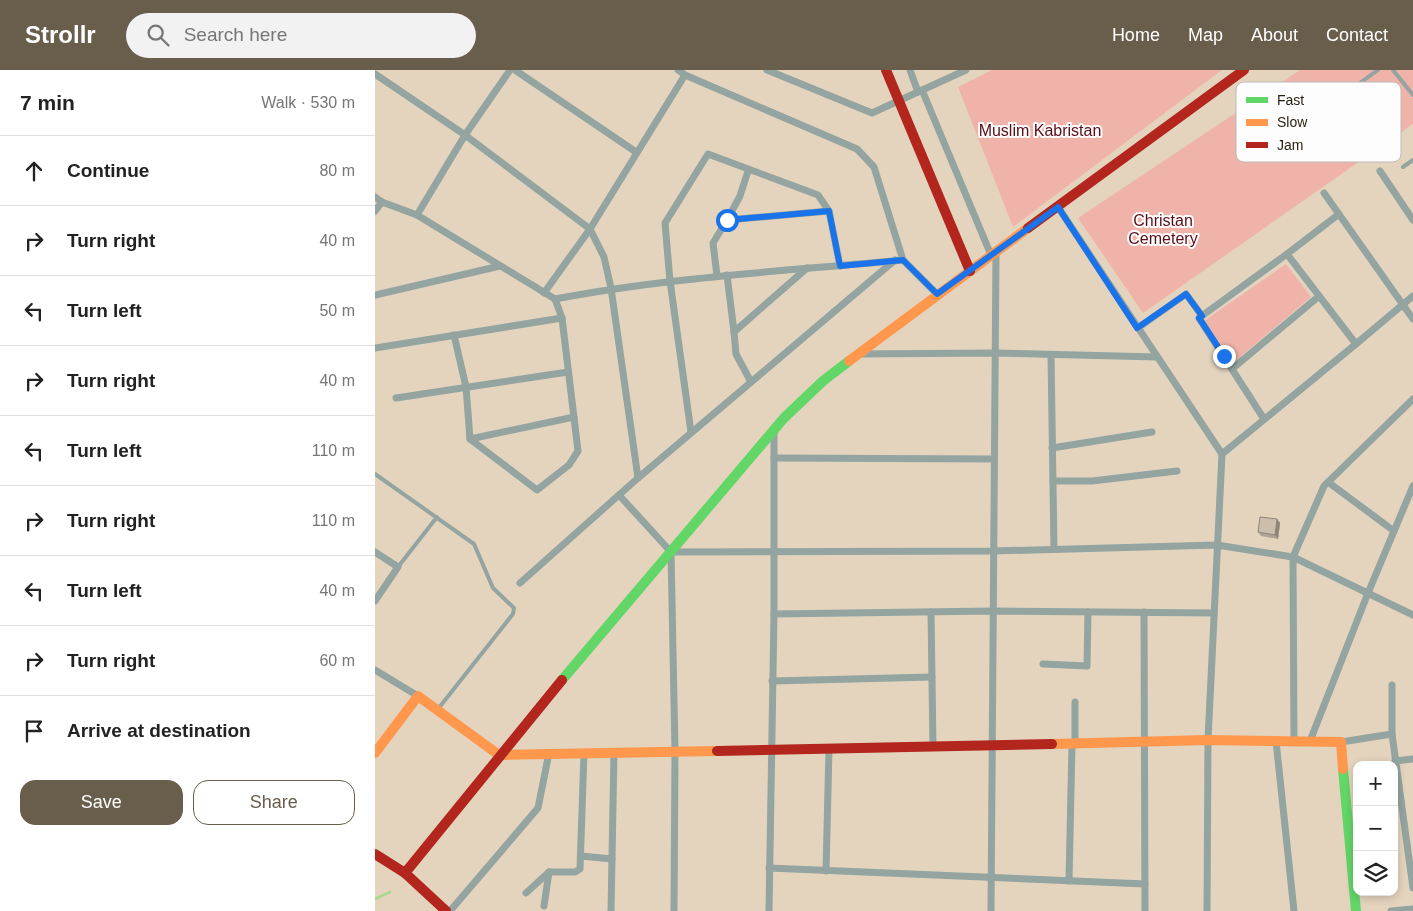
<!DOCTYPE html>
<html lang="en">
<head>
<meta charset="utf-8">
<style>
	body { margin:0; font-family:Arial,sans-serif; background:#f2f2f2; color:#222 }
	.controls { position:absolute; right:15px; bottom:15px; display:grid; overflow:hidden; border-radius:10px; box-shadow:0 2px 8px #0003 }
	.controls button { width:45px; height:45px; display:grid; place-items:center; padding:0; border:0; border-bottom:1px solid #e0e0e0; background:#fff; color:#222; font:25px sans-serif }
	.stop { position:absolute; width:15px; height:15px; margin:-11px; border:4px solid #1a73e8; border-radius:50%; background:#fff }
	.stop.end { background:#1a73e8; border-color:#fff; box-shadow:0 1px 5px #0008 }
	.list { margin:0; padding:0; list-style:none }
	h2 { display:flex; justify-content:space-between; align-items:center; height:65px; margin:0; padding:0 20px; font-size:21px }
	h2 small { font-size:16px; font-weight:400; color:#767676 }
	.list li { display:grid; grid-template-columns:32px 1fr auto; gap:15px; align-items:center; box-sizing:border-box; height:70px; padding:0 20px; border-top:1px solid #e0e0e0 }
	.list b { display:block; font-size:19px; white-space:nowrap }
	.list em { font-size:16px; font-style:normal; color:#767676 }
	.actions { display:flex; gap:10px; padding:15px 20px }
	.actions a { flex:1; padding:11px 0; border:1px solid #695d4c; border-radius:15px; text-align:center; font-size:18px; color:#695d4c }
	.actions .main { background:#695d4c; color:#fff }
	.icon { flex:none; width:28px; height:28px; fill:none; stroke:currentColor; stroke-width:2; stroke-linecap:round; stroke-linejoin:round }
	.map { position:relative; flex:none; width:1038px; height:841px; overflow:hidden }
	header { display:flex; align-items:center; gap:30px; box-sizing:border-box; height:70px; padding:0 25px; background:#695d4c; color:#fff }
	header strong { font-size:24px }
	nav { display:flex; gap:28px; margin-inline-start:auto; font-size:18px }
	.search { width:350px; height:45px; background:#f2f2f2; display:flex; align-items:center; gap:12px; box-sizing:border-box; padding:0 18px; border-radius:28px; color:#767676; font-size:19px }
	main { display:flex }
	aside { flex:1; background:#fff }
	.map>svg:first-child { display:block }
	.green { fill:#f0b3aa }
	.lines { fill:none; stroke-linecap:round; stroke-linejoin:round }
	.stream { stroke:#aad88e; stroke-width:2.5 }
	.lane { stroke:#93a4a1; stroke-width:4 }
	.street { stroke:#93a4a1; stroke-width:7 }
	.fast { stroke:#63d668; stroke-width:10 }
	.slow { stroke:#ff974d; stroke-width:10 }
	.jam { stroke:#b3261e; stroke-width:10 }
	.wall { fill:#afa395 }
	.shaded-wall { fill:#8e8579 }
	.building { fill:#cbbead; stroke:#8e8579 }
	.route { stroke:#1a73e8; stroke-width:6 }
	.labels { text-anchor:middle; stroke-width:4; stroke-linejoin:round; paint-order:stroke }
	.park-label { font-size:16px; fill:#590d19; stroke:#fdfdfd }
	.key { fill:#fdfdfd; stroke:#bdbab5; stroke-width:1 }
	.key-label { font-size:14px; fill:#271d0e }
</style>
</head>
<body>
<header>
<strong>Strollr</strong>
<div class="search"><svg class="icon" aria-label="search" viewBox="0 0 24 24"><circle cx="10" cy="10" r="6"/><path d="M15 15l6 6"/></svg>Search here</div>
<nav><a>Home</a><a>Map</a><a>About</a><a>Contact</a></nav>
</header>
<main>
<aside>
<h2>7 min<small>Walk · 530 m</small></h2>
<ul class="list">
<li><svg class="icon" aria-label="ahead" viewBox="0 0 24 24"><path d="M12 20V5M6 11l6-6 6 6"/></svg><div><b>Continue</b></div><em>80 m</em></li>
<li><svg class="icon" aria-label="right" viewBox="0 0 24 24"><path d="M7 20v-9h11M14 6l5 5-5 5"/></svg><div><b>Turn right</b></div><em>40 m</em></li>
<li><svg class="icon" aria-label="left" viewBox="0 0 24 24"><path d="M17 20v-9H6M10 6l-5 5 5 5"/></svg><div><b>Turn left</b></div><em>50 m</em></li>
<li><svg class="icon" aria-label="right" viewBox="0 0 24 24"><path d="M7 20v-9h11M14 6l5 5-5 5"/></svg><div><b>Turn right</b></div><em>40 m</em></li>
<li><svg class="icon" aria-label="left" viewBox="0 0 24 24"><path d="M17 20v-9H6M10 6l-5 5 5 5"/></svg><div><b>Turn left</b></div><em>110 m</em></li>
<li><svg class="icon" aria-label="right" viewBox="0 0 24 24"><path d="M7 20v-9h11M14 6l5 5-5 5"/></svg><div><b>Turn right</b></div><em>110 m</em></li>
<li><svg class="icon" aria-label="left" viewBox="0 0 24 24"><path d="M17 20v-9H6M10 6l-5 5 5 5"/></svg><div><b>Turn left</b></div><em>40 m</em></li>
<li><svg class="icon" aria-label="right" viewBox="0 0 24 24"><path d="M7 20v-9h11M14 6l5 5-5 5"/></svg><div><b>Turn right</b></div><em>60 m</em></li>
<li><svg class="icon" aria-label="arrive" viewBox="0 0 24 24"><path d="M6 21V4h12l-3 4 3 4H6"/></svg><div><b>Arrive at destination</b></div></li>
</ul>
<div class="actions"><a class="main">Save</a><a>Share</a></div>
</aside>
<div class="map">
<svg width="1038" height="841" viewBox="0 0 1038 841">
	<rect width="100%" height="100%" fill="#e4d4be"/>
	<g class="green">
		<polygon points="617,0 847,0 638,157 583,17"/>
		<polygon points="925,0 1038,0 1038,54 768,243 703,148"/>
		<polygon points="911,194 936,227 859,292 829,251"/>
	</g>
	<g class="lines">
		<polyline class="stream" points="0,829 15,822"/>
		<g class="lane">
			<polyline points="1018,0 1038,25"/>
			<polyline points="971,23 1003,0"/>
			<polyline points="1028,97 1038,90"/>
			<polyline points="0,404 99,474 118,518 139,538 138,544 63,639"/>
			<polyline points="23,497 62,447"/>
		</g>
		<g class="street">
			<polyline points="140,0 261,82"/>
			<polyline points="303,0 310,5"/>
			<polyline points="392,0 497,43 591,0"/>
			<polyline points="535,0 543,22"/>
			<polyline points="0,4 90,65 215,159 229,187 236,218 263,408"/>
			<polyline points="547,20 616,185"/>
			<polyline points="1005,101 1038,150"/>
			<polyline points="949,123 1038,249"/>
			<path d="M 0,127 L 7,132 L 42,145 L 180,229 C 295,207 412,201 528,190"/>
			<polyline points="683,137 847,384 833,670 832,841"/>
			<polyline points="0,141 7,132"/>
			<polyline points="42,145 90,65 135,0"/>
			<polyline points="352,150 365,126 373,101"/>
			<polyline points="352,205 359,262 432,198"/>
			<polyline points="342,206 338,173 352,150 454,141"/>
			<polyline points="169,223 215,159 310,5 482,79 499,97 528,190 562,224"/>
			<polyline points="0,225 125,196"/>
			<polyline points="763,258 811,224 827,246"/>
			<polyline points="359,262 361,284 376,312"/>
			<polyline points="79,265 91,317 95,369 162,420 194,395 203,381 187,248 180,229"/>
			<polyline points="981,274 1038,226"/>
			<polyline points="0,278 187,248"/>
			<polyline points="483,284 620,283 782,287"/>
			<polyline points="676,285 679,479"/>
			<polyline points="857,299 943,227"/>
			<polyline points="21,328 193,302"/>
			<polyline points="889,349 824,248 912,184"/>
			<polyline points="399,360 399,544"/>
			<polyline points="316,362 295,211 290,153 333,84 443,125 454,141 465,196"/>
			<polyline points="95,369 199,347"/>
			<polyline points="677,378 777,362"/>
			<polyline points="847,384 981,274 912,184 964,144"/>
			<polyline points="399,388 619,389"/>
			<polyline points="678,411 717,411 802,401"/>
			<polyline points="953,412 1019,461"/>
			<polyline points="244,425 296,482 300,681 299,841"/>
			<polyline points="0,482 23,497 0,531"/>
			<polyline points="296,482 618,481 842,475 918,487 1038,545"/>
			<polyline points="145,513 263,408 520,190"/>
			<polyline points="556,542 558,677"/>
			<polyline points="769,542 770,841"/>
			<polyline points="668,594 712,596 713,542"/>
			<polyline points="0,600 43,626"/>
			<polyline points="397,611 557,607"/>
			<polyline points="1017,615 1017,664 1038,818"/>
			<polyline points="700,632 700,674"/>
			<polyline points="901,671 919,841"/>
			<polyline points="919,671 918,487 949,416 1038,329"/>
			<polyline points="935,671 993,523 1038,416"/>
			<polyline points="966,672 1017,664"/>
			<polyline points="1020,691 1038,689"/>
			<polyline points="206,786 237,789"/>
			<polyline points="394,798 770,814"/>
			<polyline points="451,801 454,679"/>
			<polyline points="694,811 697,674"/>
			<polyline points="151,823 174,802"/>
			<polyline points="169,836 174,802 200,802 205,799 209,683"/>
			<polyline points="75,841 163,738 174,683"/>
			<polyline points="236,841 239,682"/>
			<polyline points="394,841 399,544 617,541 839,543"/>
			<polyline points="616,841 621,182"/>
			<polyline points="1016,841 1038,839"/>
		</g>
		<g class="fast">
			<polyline points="187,610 409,348 448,311 474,291"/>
			<polyline points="968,699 981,841"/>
		</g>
		<g class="slow">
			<polyline points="474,291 653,158"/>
			<polyline points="677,674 833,670 966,672 968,699"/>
			<polyline points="0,683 43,626 124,685 342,681"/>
		</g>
		<g class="jam">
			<polyline points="511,0 595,201"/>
			<polyline points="653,158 869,0"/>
			<polyline points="342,681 677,674"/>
			<polyline points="0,784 30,803 71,841"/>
			<polyline points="30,803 187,610"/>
		</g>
	</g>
	<polygon class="wall" points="902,449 905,453 903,469 886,466 883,462"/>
	<polygon class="shaded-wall" points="902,449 905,453 903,469 900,465"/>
	<polygon class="building" points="885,447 902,449 900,465 883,462"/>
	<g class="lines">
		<polyline class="route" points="352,150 454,141 465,196 528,190 562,224 683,137 762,258 811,224 827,246 824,248 849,286"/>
	</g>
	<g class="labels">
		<g class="park-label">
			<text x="665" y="66">Muslim Kabristan</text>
			<text x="788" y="156">Christan<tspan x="788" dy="18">Cemetery</tspan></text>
		</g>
	</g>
	<rect x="861" y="12" width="165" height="80" rx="8" class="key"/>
	<rect x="871" y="27" width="22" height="6" fill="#63d668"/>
	<rect x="871" y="49" width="22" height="7" fill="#ff974d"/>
	<rect x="871" y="72" width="22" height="6" fill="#b3261e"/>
	<g class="key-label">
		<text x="902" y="35">Fast</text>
		<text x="902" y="57">Slow</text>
		<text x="902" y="80">Jam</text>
	</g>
</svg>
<div class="controls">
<button>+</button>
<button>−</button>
<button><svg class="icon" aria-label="layers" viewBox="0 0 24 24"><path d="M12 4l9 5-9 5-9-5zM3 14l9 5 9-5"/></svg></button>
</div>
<div class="stop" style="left:352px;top:150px"></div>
<div class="stop end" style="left:849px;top:286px"></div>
</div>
</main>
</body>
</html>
